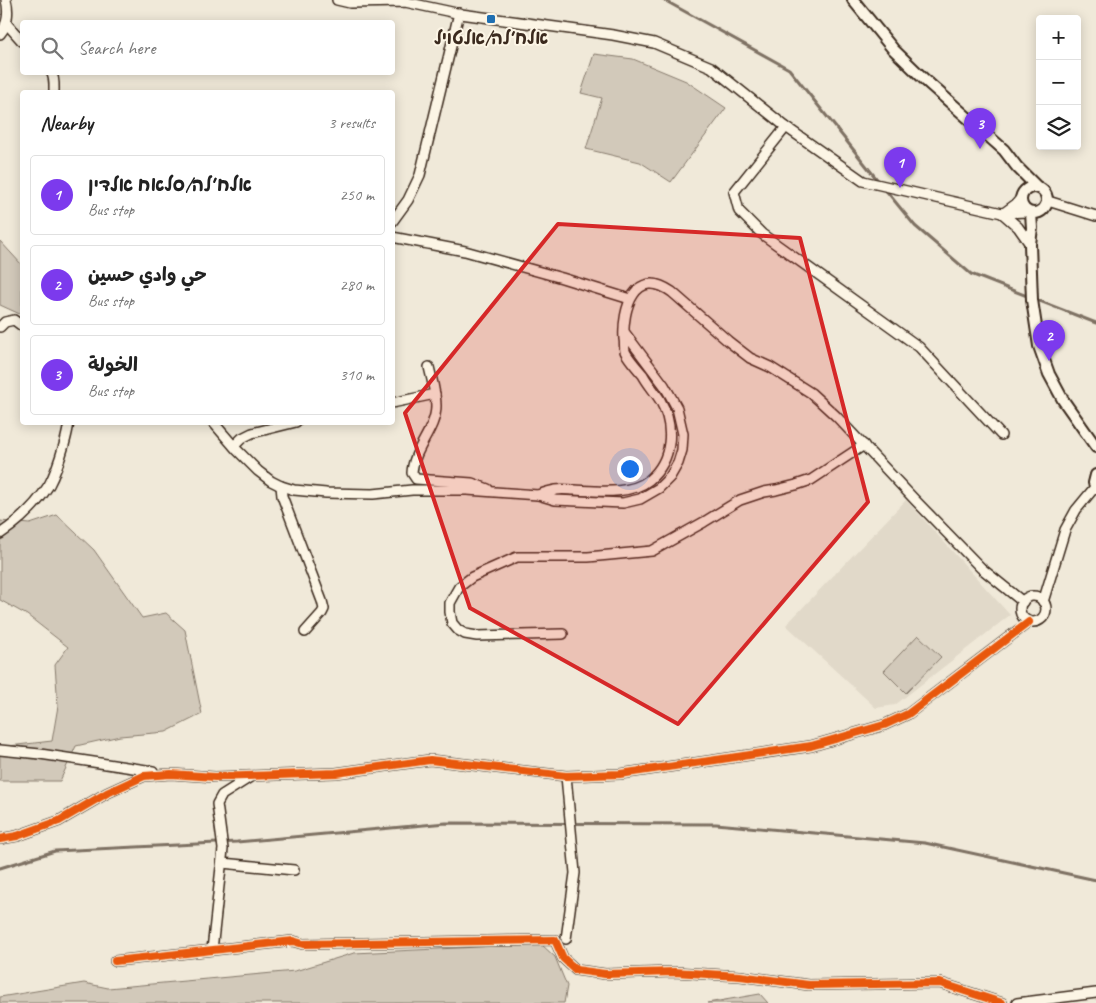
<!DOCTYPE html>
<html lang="en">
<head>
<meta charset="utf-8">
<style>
	body { margin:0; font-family:Caveat,"Playpen Sans Arabic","Playpen Sans Hebrew",sans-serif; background:#f2f2f2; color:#222 }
	.controls { position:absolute; right:15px; top:15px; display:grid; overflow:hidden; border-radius:5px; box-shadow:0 2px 12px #0003 }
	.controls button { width:45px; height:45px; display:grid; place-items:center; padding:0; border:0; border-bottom:1px solid #e0e0e0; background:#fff; color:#222; font:25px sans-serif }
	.you { position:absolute; left:629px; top:468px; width:18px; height:18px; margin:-12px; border:4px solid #fff; border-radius:50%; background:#1a73e8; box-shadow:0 0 0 8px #1a73e833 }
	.badge { display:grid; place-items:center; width:32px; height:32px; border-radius:50%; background:#7c3aed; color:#fff; font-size:16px; font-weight:700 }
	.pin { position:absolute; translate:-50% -41px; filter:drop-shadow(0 1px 2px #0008) }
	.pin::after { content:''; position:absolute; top:26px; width:18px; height:15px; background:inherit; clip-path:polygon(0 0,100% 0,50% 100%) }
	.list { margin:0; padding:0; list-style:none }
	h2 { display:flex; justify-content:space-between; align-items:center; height:65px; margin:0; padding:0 20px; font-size:21px }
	h2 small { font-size:16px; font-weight:400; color:#767676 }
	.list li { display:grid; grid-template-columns:32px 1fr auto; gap:15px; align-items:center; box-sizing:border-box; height:80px; margin:0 10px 10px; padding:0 10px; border:1px solid #e0e0e0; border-radius:5px }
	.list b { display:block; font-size:19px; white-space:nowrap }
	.list p { margin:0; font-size:16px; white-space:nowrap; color:#767676 }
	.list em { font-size:16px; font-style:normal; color:#767676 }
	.icon { flex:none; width:28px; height:28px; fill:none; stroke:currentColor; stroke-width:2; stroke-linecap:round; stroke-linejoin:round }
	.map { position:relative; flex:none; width:1096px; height:1003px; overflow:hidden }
	.search { position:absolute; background:#fff; box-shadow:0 2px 12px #0003; left:20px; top:20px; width:375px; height:55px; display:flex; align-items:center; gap:12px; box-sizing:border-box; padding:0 18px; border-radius:5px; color:#767676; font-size:19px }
	.panel { position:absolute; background:#fff; box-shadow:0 2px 12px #0003; left:20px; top:90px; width:375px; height:335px; border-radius:5px }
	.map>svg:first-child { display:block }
	.built { fill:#e1d9c9 }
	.green { fill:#d2c9ba; stroke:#867a6c }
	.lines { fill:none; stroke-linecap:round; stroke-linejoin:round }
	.stream { stroke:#7e7163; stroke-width:3 }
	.minor-casing { stroke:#3b2a1e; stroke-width:12 }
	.tertiary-casing { stroke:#3b2a1e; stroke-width:14 }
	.minor { stroke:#fcf5e5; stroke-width:9 }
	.tertiary { stroke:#fcf5e5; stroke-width:10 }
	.cycleway-casing { stroke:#fcf5e5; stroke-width:11 }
	.cycleway { stroke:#e8590c; stroke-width:8 }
	.marked { fill:#d62828; fill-opacity:0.2; stroke:#d62828; stroke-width:4; stroke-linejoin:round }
	.poi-dot { fill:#1f6fb2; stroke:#fcf5e5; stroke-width:2 }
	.labels { text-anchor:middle; stroke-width:4; stroke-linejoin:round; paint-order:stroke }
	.poi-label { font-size:18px; font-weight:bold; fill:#3b2a1e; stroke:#fcf5e5 }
</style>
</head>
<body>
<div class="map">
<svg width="1096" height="1003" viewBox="0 0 1096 1003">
	<rect width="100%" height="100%" fill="#f0e9d9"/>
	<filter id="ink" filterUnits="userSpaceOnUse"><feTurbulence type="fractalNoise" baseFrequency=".02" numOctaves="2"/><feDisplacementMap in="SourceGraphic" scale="10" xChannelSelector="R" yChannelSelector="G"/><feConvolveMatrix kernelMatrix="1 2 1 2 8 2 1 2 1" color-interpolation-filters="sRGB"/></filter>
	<g filter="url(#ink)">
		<polygon class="built" points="906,500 1010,615 895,705 876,708 786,625"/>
		<g class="green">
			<polygon points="594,54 633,59 686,81 726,108 671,182 640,162 586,149 602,98 581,93"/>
			<polygon points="0,241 22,265 22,315 0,305"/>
			<polygon points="57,515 94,550 142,618 166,613 185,630 202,714 166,732 120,736 76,746 60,781 0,781 0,747 52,741 58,706 55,665 68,647 27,615 0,600 0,521 30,524"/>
			<polygon points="918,635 941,657 906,693 884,671"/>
			<polygon points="541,944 555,957 567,986 564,1003 0,1003 0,997 84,983 108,988 295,971 354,953"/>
			<polygon points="760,994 768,1003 707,1003"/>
		</g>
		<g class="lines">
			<g class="stream">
				<polyline points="664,0 789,69 880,183"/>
				<polyline points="884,188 915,226 971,274 1096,323"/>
				<polyline points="0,868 55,851 237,842 446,823 716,824 925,843 1096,880"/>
			</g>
			<defs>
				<g id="minor">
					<polyline points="337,0 350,3 405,2 461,14 613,35 654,43 711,67 786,127 863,181 1002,213 1027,212"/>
					<polyline points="6,23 22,41"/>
					<path d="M 0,34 C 8,25 9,11 6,0"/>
					<path d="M 51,72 C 55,78 54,86 54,92"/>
					<polyline points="786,127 734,192 739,211 762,234 919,347 1001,435"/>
					<polyline points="1048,201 1096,216"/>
					<polyline points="1005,212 1016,204 1021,198"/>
					<polyline points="1002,213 1018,227 1030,244"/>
					<polyline points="392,222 408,200 420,175 459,13"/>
					<polyline points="392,237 465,251 562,278 630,299"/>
					<polyline points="0,327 5,322 14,320 22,326"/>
					<path d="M 429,367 C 432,380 436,393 436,406 C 436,430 413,449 412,473 L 416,479 L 472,483 L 488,489"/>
					<polyline points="392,403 435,394"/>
					<polyline points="213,422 237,450 258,471 271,481 281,486 294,490 326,493 373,494 412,490 467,490 538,495 555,500 623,503 640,499 659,488 670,477 678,463 682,450 683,434 677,408 671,397 664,385 625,333"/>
					<polyline points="234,446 242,438 252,433 296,422"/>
					<polyline points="281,486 282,496 322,601 324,609 322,613 305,632"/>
					<path d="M 538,495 C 544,493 550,491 556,490 C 562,489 569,490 575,490 C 597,491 631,495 649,480 C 673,460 675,426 660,400 C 655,392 648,384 643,375 C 638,369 627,357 625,351 C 624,347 625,343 624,339 C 622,309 635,266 672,292 L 728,341 L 750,358 L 770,367 L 811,393 L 836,416 L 915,500 L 981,568 L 1023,602"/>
					<path d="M 0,534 C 18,522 37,504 49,485 C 56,472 60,459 64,445 C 66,438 68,430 69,422"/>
					<circle cx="1033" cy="609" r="13"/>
					<polyline points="1043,602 1065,530 1076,510 1095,487"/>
					<polyline points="563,634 477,636 465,634 458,630 452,623 450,612 450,603 455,594 459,587 472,577 517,557 588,557 652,551 704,522 740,500 764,492 776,490 796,485 811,480 864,445"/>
					<polyline points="0,750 40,754 153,771"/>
					<polyline points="0,839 17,836 59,821 107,793 144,776 171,774 215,777 336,773 430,760 566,776 620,774 811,746 884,725 908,714 1029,622"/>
					<polyline points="222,863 294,870"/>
					<polyline points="566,939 575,873 566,776"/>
					<polyline points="212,950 223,849 217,804 222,795 252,776"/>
					<polyline points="115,961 293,941 303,944 555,940 563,958 576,970 605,974 674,972 740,976 809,985 940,983 1002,1003"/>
					<polyline points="1017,1003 1096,993"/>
				</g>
				<g id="tertiary">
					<polyline points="853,0 893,49 925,80 1004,150 1017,167 1037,187"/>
					<circle cx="1034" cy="200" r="13"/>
					<polyline points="1031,213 1032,228 1030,244 1032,300 1039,346 1049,374 1063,400 1096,447"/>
					<polyline points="1096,475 1094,483 1096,488"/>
				</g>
			</defs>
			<use href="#minor" class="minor-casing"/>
			<use href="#tertiary" class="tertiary-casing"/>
			<use href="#minor" class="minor"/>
			<use href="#tertiary" class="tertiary"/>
			<defs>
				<g id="cycleway">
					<polyline points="0,839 17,836 59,821 107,793 144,776 171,774 215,777 336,773 430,760 566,776 620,774 811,746 884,725 908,714 1029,622"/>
					<polyline points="115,961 293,941 303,944 555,940 563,958 576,970 605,974 674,972 740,976 809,985 940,983 1002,1003"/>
				</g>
			</defs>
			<use href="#cycleway" class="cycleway-casing"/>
			<use href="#cycleway" class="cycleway"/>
		</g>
	</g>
	<path class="marked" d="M 558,224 L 800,238 L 868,502 L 678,724 L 470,608 L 405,413 Z"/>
	<rect class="poi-dot" x="486" y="14" width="10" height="10" rx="2.5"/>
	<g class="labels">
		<g class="poi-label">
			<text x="491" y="44">אלח׳לה/אלטויל</text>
		</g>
	</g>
</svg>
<div class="controls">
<button>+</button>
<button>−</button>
<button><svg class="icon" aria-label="layers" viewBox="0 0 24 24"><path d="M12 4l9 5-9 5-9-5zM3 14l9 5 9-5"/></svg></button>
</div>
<div class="you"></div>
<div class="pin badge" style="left:900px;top:188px">1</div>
<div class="pin badge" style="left:1049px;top:361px">2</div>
<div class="pin badge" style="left:980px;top:149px">3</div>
<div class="search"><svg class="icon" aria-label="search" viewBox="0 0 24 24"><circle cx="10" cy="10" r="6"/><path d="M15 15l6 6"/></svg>Search here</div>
<section class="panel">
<h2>Nearby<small>3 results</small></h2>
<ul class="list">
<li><span class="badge">1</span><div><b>אלח׳לה/סלאח אלדין</b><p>Bus stop</p></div><em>250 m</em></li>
<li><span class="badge">2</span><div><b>حي وادي حسين</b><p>Bus stop</p></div><em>280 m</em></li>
<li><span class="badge">3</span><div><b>الخولة</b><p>Bus stop</p></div><em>310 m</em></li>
</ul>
</section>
</div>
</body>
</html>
